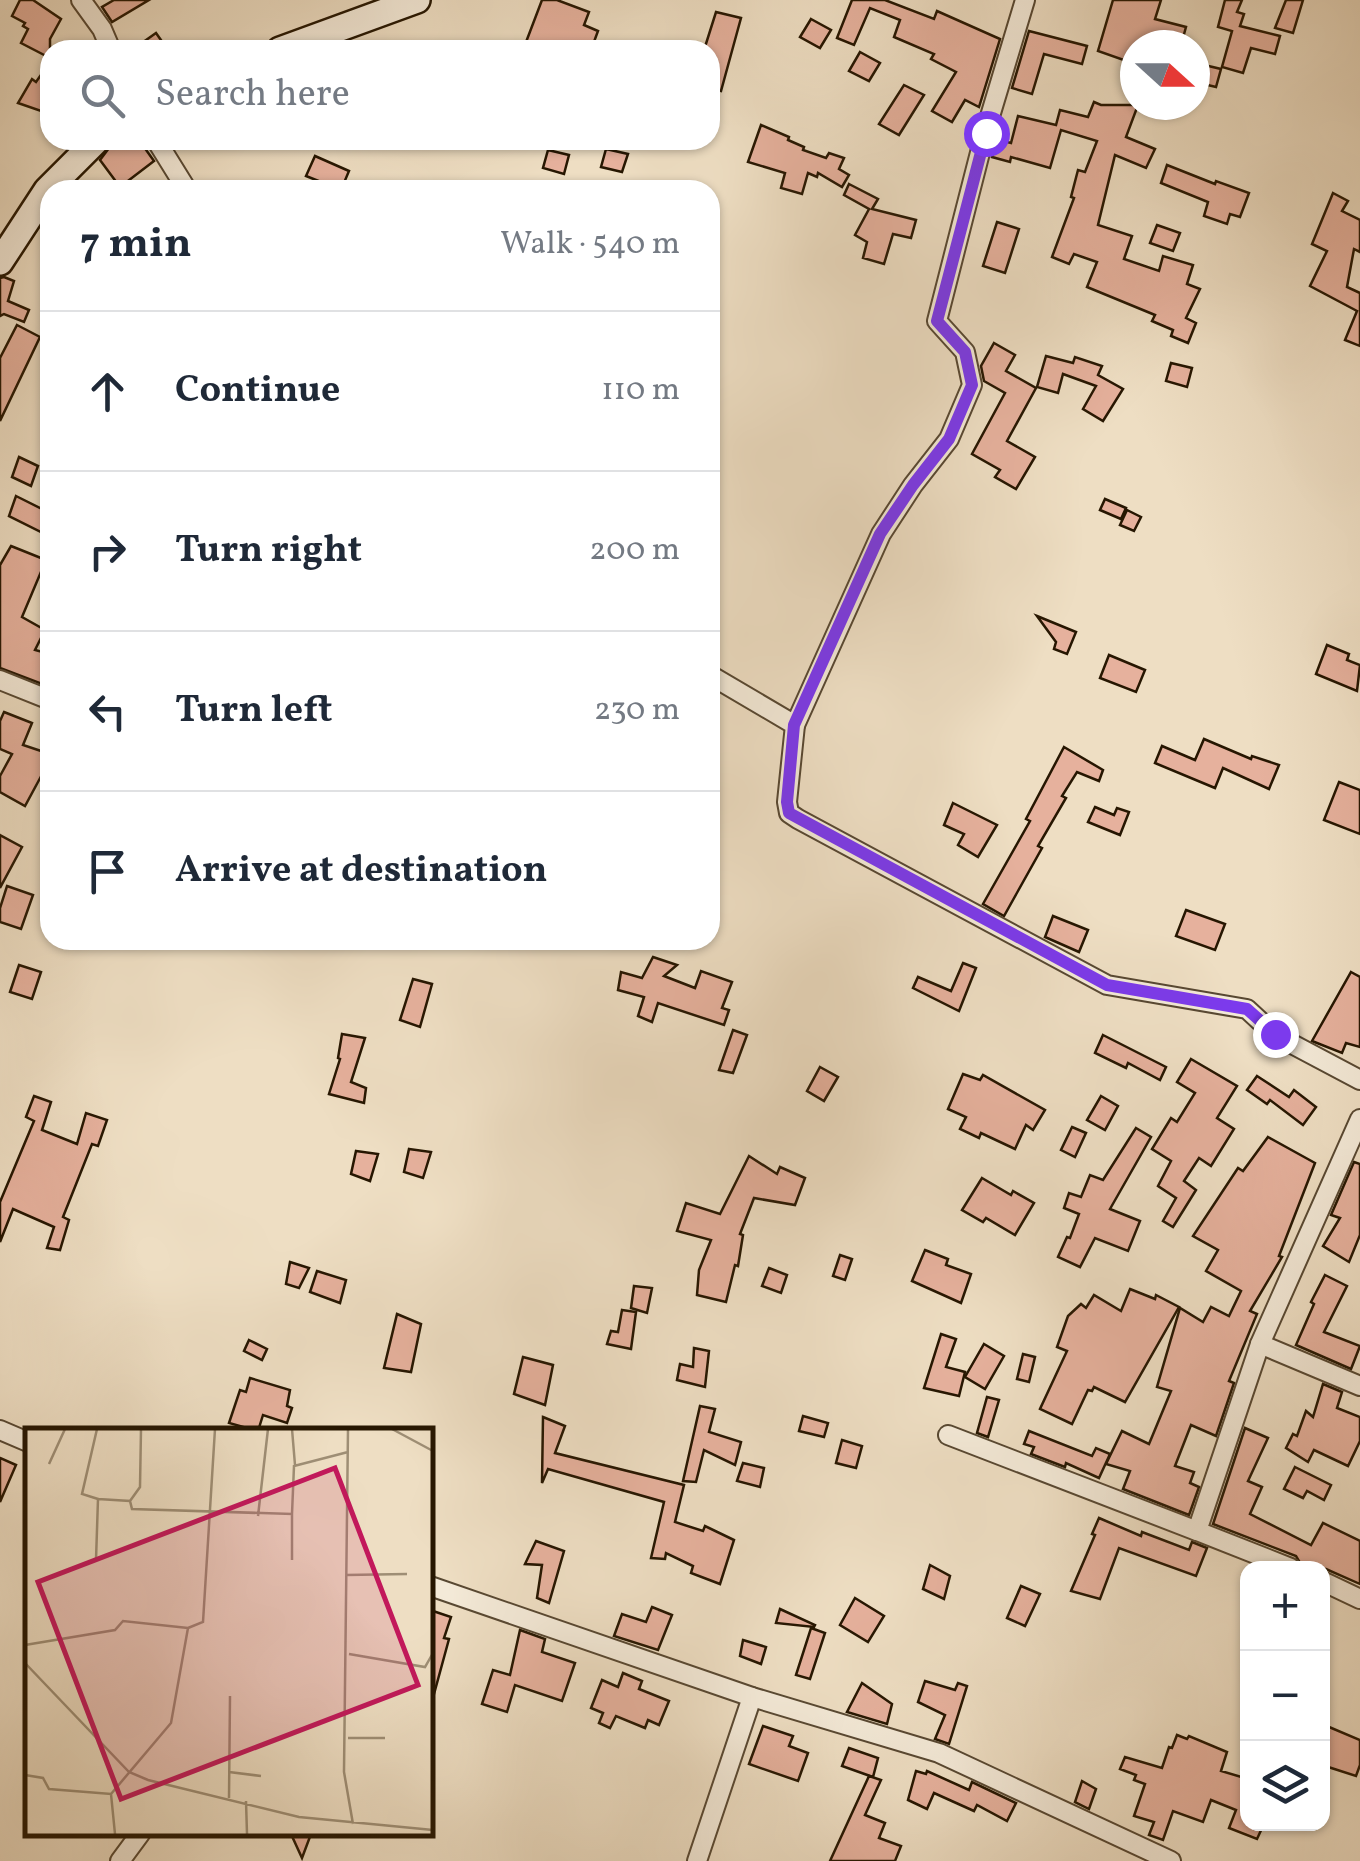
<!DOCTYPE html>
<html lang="en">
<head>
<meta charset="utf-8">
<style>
	body { margin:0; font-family:Vollkorn,serif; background:#f2f2f3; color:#1f2937 }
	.controls { position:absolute; right:30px; bottom:30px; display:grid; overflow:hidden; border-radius:20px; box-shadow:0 2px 8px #0004 }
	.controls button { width:90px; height:90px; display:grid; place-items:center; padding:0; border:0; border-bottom:2px solid #e0e1e3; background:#fff; color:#1f2937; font:50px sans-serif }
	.compass { position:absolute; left:1120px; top:30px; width:90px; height:90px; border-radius:50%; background:#fff; box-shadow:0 2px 8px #0004; rotate:111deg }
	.stop { position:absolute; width:30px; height:30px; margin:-22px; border:8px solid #7c3aed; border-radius:50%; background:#fff }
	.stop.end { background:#7c3aed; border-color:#fff; box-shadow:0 2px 10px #0008 }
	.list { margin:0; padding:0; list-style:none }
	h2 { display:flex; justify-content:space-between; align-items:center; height:130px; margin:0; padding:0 40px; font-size:42px }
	h2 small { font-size:32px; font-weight:400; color:#747a83 }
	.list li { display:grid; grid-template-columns:65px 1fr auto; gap:30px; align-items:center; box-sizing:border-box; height:160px; padding:0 40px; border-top:2px solid #e0e1e3 }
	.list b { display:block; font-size:38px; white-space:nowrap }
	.list em { font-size:32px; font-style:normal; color:#747a83 }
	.icon { flex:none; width:55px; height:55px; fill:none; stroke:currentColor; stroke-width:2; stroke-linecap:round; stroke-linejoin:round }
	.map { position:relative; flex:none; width:1360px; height:1861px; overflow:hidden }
	.search { position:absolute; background:#fff; box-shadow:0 2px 8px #0004; left:40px; top:40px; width:680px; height:110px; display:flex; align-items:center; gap:25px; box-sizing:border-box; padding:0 35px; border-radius:30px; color:#747a83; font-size:38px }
	.panel { position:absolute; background:#fff; box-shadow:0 2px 8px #0004; left:40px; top:180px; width:680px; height:770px; border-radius:30px }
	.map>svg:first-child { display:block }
	.building { fill:#e6b19d; stroke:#261601; stroke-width:2.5 }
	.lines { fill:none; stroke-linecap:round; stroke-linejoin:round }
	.street-casing { stroke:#584832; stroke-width:22 }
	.secondary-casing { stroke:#261601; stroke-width:30 }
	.street { stroke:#f4ead8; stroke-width:18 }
	.secondary { stroke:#f4ead8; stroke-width:25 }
	.route { stroke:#7c3aed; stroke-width:12 }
	.inset-road { fill:none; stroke:#9e8e75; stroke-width:2.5 }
	.view { fill:#c2185b; fill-opacity:0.15; stroke:#c2185b; stroke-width:5 }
	.inset-edge { fill:none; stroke:#261601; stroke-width:5 }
</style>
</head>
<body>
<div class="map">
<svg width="1360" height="1861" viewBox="0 0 1360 1861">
	<rect width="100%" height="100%" fill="#eedec3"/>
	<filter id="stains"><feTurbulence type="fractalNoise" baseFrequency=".002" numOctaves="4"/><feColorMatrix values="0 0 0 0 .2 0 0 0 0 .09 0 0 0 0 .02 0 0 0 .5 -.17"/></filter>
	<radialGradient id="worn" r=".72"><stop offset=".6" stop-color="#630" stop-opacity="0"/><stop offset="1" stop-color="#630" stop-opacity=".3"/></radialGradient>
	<g class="building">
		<polygon points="20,0 33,0 61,19 50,39 50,58 21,43 28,29 23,26 25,23 12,16"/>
		<polygon points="114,0 149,0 112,22 102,7"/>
		<polygon points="542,0 557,0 589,12 584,25 598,31 591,50 523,50"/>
		<polygon points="852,0 885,0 934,19 937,11 1000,39 979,107 965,100 952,122 932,111 956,72 931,59 934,54 894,37 900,20 870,8 854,45 837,38"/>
		<polygon points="1113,0 1161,0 1155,19 1186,27 1181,45 1135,45 1135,64 1098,51"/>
		<polygon points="1225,0 1242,0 1237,12 1244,14 1240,26 1280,36 1275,54 1251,48 1243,73 1222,67 1232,31 1218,27"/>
		<polygon points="1286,0 1303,0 1293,33 1275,28"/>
		<polygon points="716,12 741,18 721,91 710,88 710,50 704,50"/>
		<polygon points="811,19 831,30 820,48 800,37"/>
		<polygon points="1029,31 1087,46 1082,64 1044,54 1032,94 1012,88"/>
		<polygon points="156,33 168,50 132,50"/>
		<polygon points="860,52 880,63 869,81 849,71"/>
		<polygon points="50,62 50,88 41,111 18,103 32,79 36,82"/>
		<polygon points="1200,64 1221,69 1216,87 1195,82"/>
		<polygon points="904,85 924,95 899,135 879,124"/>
		<polygon points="1094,102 1101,105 1138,105 1126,137 1155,149 1146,168 1115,155 1098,225 1132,236 1124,259 1159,271 1163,256 1193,265 1187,284 1200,289 1186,318 1196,323 1188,343 1171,336 1173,330 1152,321 1155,315 1087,287 1097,262 1074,254 1069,264 1052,257 1074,198 1071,197 1078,170 1085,172 1097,141 1061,130 1050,168 1011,157 1010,162 992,157 996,139 1011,143 1018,116 1056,125 1060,110 1088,117"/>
		<polygon points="761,125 789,137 788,140 804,147 803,150 826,158 829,153 844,158 839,169 849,175 842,187 818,173 817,177 808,173 802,194 781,188 785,173 748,162"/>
		<polygon points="115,140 139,140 154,161 120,187 100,160"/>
		<polygon points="606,149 628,154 622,172 601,167"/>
		<polygon points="548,150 569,155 564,174 543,168"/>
		<polygon points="315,156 349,171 341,190 306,176"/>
		<polygon points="1167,165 1215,184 1216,181 1249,193 1240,217 1230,214 1227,224 1204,216 1208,202 1161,183"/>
		<polygon points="849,184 878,199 872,209 916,220 911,238 893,234 884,264 863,258 867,242 855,235 869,209 844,195"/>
		<polygon points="1333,193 1348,201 1342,211 1360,220 1360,252 1354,249 1347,287 1360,293 1360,346 1345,340 1357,311 1310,286 1327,251 1312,244"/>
		<polygon points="997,222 1019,229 1005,273 983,266"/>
		<polygon points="1157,225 1180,233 1173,251 1150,243"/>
		<polygon points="4,277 14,281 8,301 29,310 24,322 4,314 0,316 0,278"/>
		<polygon points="17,325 40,337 0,421 0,358"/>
		<polygon points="994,343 1015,355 1006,371 1036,388 1007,441 1035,457 1016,489 995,477 1000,470 972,454 1005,393 984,381 981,366"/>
		<polygon points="1046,356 1073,363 1075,357 1102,366 1098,375 1123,389 1103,421 1083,409 1096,386 1063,374 1058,393 1037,387"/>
		<polygon points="1171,363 1192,368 1187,387 1166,381"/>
		<polygon points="19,457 38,466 31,486 12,477"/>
		<polygon points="16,496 50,513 41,532 9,516"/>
		<polygon points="1105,499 1126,508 1121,519 1100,510"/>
		<polygon points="1127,510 1141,517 1134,531 1120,525"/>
		<polygon points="11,546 46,560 22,617 45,630 35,650 50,654 50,687 0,668 0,565"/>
		<polygon points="1037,616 1076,632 1067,654 1054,649 1056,642"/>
		<polygon points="1327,645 1349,654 1347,660 1360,665 1357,691 1316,674"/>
		<polygon points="1109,655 1145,670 1136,692 1100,678"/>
		<polygon points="4,712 32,723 23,745 50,754 50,771 45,769 25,806 0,792 0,776 12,754 0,749 0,721"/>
		<polygon points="1204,739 1251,759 1252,756 1279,765 1269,789 1223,768 1215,788 1155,763 1162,746 1195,760"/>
		<polygon points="1064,747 1103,770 1099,781 1077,772 1062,796 1066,798 1038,846 1042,848 1004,916 983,904 1030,821 1026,819"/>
		<polygon points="1339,782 1360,790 1360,834 1324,820"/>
		<polygon points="953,803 997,825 978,857 958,845 964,834 944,825"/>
		<polygon points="1095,807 1114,815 1117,808 1129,812 1120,835 1088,822"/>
		<polygon points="0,835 22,847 0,888"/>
		<polygon points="7,886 33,895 21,929 0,922 0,908"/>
		<polygon points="1186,910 1225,924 1215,950 1176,936"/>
		<polygon points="1053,916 1088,930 1079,952 1045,937"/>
		<polygon points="653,957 677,965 664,976 695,988 701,971 732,982 722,1008 729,1010 724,1025 658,1003 652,1022 638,1016 644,997 618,990 621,972 642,978"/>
		<polygon points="963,963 976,968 959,1011 913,988 918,977 951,991"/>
		<polygon points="19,965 41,972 32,999 10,992"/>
		<polygon points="1351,972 1360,977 1360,1047 1346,1043 1342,1053 1312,1041"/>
		<polygon points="413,979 432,984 420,1027 400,1020"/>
		<polygon points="733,1030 747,1035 733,1073 719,1070"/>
		<polygon points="342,1034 365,1038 351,1082 366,1088 364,1103 329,1094 340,1059 338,1058"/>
		<polygon points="1103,1035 1166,1067 1160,1080 1128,1063 1126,1068 1095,1053"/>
		<polygon points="1191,1059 1237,1086 1217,1118 1234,1129 1211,1166 1199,1158 1184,1181 1196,1190 1173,1227 1163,1221 1176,1198 1158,1186 1171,1161 1152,1149 1171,1118 1177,1122 1195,1093 1177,1082"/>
		<polygon points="820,1067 838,1077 824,1101 807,1091"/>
		<polygon points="963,1074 980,1080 983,1075 1045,1110 1033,1130 1026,1125 1015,1149 981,1133 979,1138 960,1129 966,1117 948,1109"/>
		<polygon points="1257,1076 1289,1097 1294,1090 1316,1107 1303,1125 1270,1100 1267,1104 1247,1090"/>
		<polygon points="34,1096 51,1102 42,1130 77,1144 86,1113 107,1120 98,1146 92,1144 63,1217 69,1220 60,1250 47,1248 54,1227 13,1209 0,1242 0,1202 34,1121 26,1117"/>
		<polygon points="1101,1096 1118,1106 1105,1130 1087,1120"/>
		<polygon points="1072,1127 1086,1133 1075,1157 1061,1150"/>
		<polygon points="1136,1128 1151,1137 1110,1209 1140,1221 1128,1251 1095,1238 1080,1267 1058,1257 1067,1237 1070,1238 1079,1214 1064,1208 1069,1193 1081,1197 1090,1175 1103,1180"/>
		<polygon points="1268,1137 1315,1163 1279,1256 1282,1257 1250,1311 1257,1314 1229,1381 1234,1383 1216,1436 1191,1425 1175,1466 1194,1472 1190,1483 1199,1487 1189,1515 1123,1489 1130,1471 1106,1464 1122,1431 1149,1444 1171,1391 1157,1387 1180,1308 1203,1322 1211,1307 1229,1316 1241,1291 1206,1271 1218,1250 1193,1236 1238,1168 1243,1171"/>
		<polygon points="409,1149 431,1152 423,1178 404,1172"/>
		<polygon points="356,1151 378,1154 370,1181 351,1174"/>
		<polygon points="749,1156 777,1174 780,1167 805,1178 795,1205 754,1198 740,1234 743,1235 738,1266 735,1265 726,1302 697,1295 699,1270 711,1240 677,1231 686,1203 720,1214"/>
		<polygon points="1354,1162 1360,1164 1360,1235 1349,1262 1323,1246 1340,1218 1331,1215"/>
		<polygon points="982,1178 1011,1195 1013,1191 1034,1203 1015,1235 986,1218 983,1222 962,1210"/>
		<polygon points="925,1250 948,1259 946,1265 971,1274 961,1303 912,1281"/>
		<polygon points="840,1255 852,1259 845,1280 833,1276"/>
		<polygon points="290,1262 309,1268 299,1288 286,1284"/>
		<polygon points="769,1268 787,1275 781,1293 762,1286"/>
		<polygon points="317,1271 346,1280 340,1303 310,1292"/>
		<polygon points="1325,1275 1347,1286 1324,1332 1360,1346 1351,1369 1296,1345 1314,1304 1311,1302"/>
		<polygon points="634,1286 652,1288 647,1313 631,1308"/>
		<polygon points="1130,1289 1155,1299 1156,1295 1179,1307 1125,1402 1094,1387 1092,1391 1088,1390 1072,1424 1040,1409 1067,1351 1057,1347 1068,1316 1081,1304 1086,1308 1094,1295 1121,1311"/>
		<polygon points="622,1310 636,1312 631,1349 607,1344 611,1331 618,1332"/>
		<polygon points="397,1314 421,1324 411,1372 384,1368"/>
		<polygon points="941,1334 956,1339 946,1367 965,1372 959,1396 924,1388"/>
		<polygon points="249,1340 267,1349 262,1360 244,1351"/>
		<polygon points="984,1344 1004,1356 985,1389 965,1377"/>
		<polygon points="694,1348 709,1351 705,1387 677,1380 680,1364 693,1367"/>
		<polygon points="1023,1354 1035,1357 1029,1382 1017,1379"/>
		<polygon points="523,1357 553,1365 545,1405 514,1394"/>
		<polygon points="250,1378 290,1390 287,1406 292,1408 287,1423 263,1415 258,1431 229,1423 240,1390 246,1392"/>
		<polygon points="1323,1384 1342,1392 1337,1408 1360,1417 1360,1441 1348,1466 1314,1450 1308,1462 1286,1448 1293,1434 1297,1436 1306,1411 1313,1417"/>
		<polygon points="987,1397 999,1400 988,1437 977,1433"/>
		<polygon points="700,1406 715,1409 709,1432 741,1442 735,1465 704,1450 696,1482 683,1481"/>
		<polygon points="803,1416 828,1423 824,1437 799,1431"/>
		<polygon points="543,1417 565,1426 555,1453 684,1485 675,1522 703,1531 705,1526 734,1540 720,1584 691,1573 693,1566 666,1553 665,1559 651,1558 664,1502 548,1469 542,1483"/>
		<polygon points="1245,1428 1268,1438 1248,1481 1262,1487 1250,1514 1311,1545 1323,1523 1360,1541 1360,1584 1326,1569 1303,1568 1296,1556 1213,1524"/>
		<polygon points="1029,1431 1092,1456 1096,1448 1110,1454 1099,1478 1066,1463 1065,1467 1031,1454 1034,1447 1024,1444"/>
		<polygon points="842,1440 862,1446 856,1468 836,1463"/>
		<polygon points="0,1458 16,1465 0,1502"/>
		<polygon points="743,1463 764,1468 760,1487 737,1481"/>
		<polygon points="1295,1467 1331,1485 1324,1500 1307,1491 1303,1498 1284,1489"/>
		<polygon points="1099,1518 1141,1536 1142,1532 1189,1550 1192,1542 1207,1548 1196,1576 1119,1548 1100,1599 1071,1591 1095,1535 1092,1534"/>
		<polygon points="536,1541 564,1551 549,1603 537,1598 542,1565 525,1564"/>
		<polygon points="930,1565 950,1576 944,1599 923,1589"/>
		<polygon points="1021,1586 1040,1594 1025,1626 1007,1618"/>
		<polygon points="855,1598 884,1616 868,1642 840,1625"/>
		<polygon points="652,1607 672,1615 658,1650 614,1636 622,1614 646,1622"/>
		<polygon points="780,1609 815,1625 814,1627 776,1623"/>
		<polygon points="430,1610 451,1617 444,1638 449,1639 434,1694 430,1693"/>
		<polygon points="811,1628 825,1633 810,1679 796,1675"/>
		<polygon points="520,1630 545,1639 542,1652 575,1663 562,1701 515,1685 507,1712 482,1704 493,1670 510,1675"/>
		<polygon points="743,1640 766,1647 761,1664 740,1656"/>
		<polygon points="623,1673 642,1681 639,1689 669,1701 659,1725 648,1720 645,1728 616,1716 610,1728 599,1723 603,1713 591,1708 602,1680 618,1687"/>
		<polygon points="925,1681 955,1690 958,1683 967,1686 949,1744 935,1739 945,1715 918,1702"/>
		<polygon points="862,1683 892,1704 887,1724 847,1712"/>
		<polygon points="1322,1724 1360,1740 1360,1765 1356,1776 1322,1765"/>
		<polygon points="763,1726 793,1736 789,1746 808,1753 798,1781 749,1764"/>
		<polygon points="1177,1735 1187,1739 1189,1736 1227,1752 1221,1771 1248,1779 1248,1824 1263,1826 1257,1839 1229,1828 1236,1810 1211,1800 1203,1822 1173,1811 1163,1840 1149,1835 1154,1822 1134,1816 1145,1784 1134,1780 1136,1775 1120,1769 1125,1757 1162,1768 1169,1747 1172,1748"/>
		<polygon points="849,1748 878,1758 873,1777 842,1766"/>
		<polygon points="916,1771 926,1774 927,1771 969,1790 972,1782 1016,1803 1007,1821 977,1805 974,1811 934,1793 927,1809 908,1800"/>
		<polygon points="869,1776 881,1780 865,1815 885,1823 879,1838 901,1846 895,1861 830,1861"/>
		<polygon points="1082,1781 1096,1789 1089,1809 1075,1802"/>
		<polygon points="291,1834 311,1834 302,1858"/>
	</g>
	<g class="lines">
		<defs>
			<g id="street">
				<polyline points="81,0 102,29 111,50"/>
				<polyline points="156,140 187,190"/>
				<polyline points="710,675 795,725 787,802 789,813 798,819 1107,985 1247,1009 1275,1035 1360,1080"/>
				<polyline points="0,680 50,700"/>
				<polyline points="795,725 881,534 913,485 949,439 972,385 965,352 937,321 985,133 1025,0"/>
				<polyline points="1260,1344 1360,1386"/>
				<polyline points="0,1430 28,1442"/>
				<polyline points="948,1435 1197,1531"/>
				<polyline points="1291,1568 1197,1531 1260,1344 1360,1119"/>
				<polyline points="1322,1581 1360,1599"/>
				<polyline points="430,1586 752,1697 939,1753 1171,1861"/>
				<polyline points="120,1861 140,1834"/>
				<polyline points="697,1861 752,1697"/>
			</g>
			<g id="secondary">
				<polyline points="280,50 417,0"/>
				<polyline points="0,262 47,190 97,140"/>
			</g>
		</defs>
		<use href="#street" class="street-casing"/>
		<use href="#secondary" class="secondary-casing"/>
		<use href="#street" class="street"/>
		<use href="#secondary" class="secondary"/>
	</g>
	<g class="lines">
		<polyline class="route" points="986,133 937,321 965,352 972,385 949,439 913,485 880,534 794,725 787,802 789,813 1107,985 1247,1009 1275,1034"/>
	</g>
	<g transform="translate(25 1428)">
		<rect width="408" height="408" fill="#eedec3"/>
		<path class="inset-road" d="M 267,1 L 270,37M 323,1 L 319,344 L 328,396M 367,1 L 408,23M 24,36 L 40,1M 73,71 L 105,73 L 107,81 L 267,86 L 269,38 L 323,24M 105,73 L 115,59 L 116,1M 233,88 L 243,1M 71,132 L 73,71 L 57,66 L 72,1M 267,132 L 267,86M 321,147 L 382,146M 0,217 L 90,202 L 98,193 L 163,200M 324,226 L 400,239 L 408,225M 0,235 L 104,344 L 123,352 L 274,389 L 408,402M 323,310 L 360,310M 204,344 L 236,348M 0,347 L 18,350 L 24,361 L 86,366 L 146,295 L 163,200 L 178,194 L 190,1M 86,366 L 90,406M 204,370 L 205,268M 221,373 L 222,406"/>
		<path class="view" d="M 310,40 L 393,257 L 96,371 L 13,154 Z"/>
		<rect width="408" height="408" class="inset-edge"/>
	</g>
	<rect width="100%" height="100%" filter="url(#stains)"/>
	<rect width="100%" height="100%" fill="url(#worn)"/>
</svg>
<div class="controls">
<button>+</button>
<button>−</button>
<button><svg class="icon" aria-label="layers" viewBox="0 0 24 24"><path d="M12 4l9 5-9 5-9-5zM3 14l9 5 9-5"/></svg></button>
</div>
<svg class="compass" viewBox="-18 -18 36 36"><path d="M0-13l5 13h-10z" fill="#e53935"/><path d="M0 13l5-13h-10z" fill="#747a83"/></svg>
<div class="stop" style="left:986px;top:133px"></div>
<div class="stop end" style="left:1275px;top:1034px"></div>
<div class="search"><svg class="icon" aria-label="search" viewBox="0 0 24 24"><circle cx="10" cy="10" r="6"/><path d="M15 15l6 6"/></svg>Search here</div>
<section class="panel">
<h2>7 min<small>Walk · 540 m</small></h2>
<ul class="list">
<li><svg class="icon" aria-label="ahead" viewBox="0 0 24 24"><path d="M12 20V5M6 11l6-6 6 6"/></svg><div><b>Continue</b></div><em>110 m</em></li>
<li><svg class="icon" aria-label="right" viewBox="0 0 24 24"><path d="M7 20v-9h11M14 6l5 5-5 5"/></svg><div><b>Turn right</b></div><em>200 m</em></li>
<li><svg class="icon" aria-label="left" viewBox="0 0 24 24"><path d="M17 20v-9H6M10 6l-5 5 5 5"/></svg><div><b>Turn left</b></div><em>230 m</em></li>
<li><svg class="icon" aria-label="arrive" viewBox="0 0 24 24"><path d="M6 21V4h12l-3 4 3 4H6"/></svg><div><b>Arrive at destination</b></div></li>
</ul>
</section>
</div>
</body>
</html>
